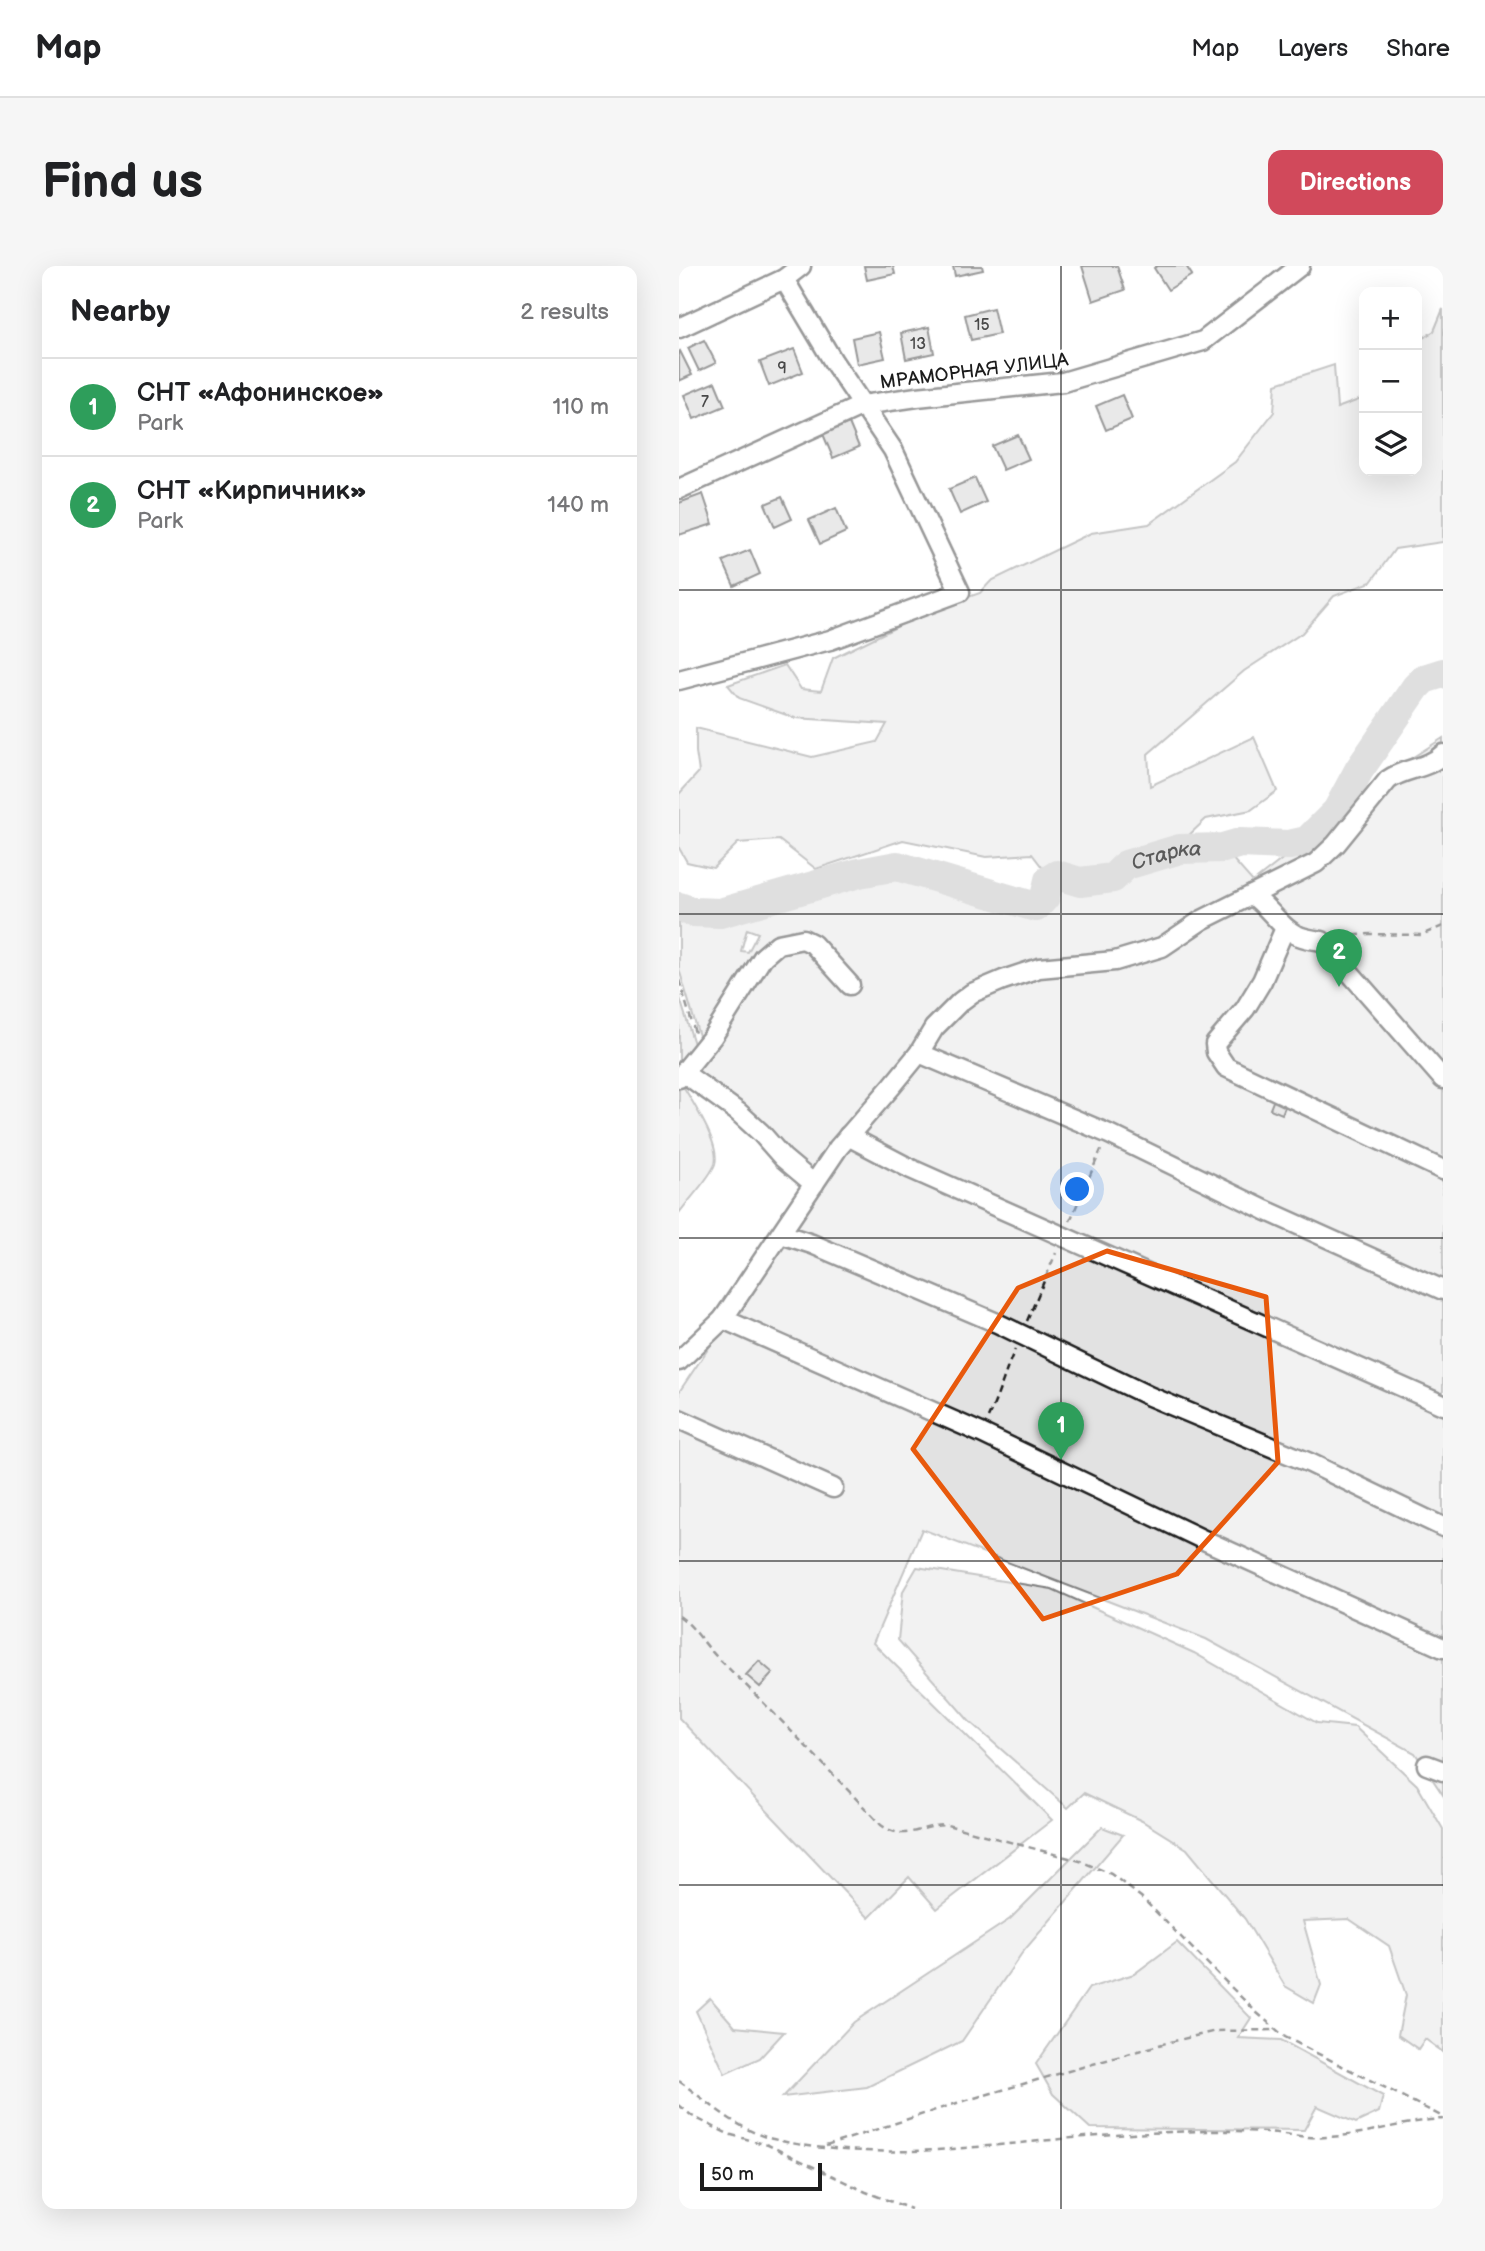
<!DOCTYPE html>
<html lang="en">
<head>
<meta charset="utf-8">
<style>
	body { margin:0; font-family:"Balsamiq Sans",sans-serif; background:#f6f6f6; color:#202124 }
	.controls { position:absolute; right:21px; top:21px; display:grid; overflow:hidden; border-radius:14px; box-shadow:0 7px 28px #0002 }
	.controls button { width:63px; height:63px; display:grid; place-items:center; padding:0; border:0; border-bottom:2px solid #e0e0e0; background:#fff; color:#202124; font:35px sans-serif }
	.scale { position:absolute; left:21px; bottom:18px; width:122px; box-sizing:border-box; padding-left:7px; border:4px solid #1c1c1c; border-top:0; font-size:19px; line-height:24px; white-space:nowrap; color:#1c1c1c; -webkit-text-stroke:5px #fff; paint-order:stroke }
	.you { position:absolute; left:399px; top:924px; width:24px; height:24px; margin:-18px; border:5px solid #fff; border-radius:50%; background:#1a73e8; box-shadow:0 0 0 10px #1a73e833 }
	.badge { display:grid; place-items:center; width:46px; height:46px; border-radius:50%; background:#d1495b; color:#fff; font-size:23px; font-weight:700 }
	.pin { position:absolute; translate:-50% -58px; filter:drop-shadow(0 2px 4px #0008) }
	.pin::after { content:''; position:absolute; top:37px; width:24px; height:21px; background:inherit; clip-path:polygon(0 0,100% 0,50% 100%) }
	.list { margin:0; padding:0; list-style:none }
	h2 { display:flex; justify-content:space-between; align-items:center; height:91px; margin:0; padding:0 28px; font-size:30px }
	h2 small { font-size:23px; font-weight:400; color:#757577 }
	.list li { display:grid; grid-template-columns:46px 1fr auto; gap:21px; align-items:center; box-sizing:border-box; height:98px; padding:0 28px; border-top:2px solid #e0e0e0 }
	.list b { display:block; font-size:26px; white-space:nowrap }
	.list p { margin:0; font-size:23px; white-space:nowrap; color:#757577 }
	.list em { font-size:23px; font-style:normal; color:#757577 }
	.icon { flex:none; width:38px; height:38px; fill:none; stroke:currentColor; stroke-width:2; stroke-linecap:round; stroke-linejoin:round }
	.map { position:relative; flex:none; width:764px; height:1943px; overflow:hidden; border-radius:14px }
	header { display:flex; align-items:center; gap:42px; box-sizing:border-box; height:98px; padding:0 35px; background:#fff; border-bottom:2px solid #e0e0e0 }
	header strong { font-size:33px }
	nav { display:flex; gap:38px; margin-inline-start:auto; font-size:24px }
	.intro { display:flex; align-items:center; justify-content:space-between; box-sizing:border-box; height:168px; padding:0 42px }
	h1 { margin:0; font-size:49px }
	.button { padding:18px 32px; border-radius:14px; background:#d1495b; color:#fff; font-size:24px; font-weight:700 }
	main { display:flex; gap:42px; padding:0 42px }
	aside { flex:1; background:#fff; border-radius:14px; box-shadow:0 7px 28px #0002 }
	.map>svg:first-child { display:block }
	.green { fill:#e2e2e2; stroke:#7f7f7f; stroke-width:2; fill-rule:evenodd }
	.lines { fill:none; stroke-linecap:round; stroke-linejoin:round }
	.river { stroke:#b8b8b8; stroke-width:30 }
	.building { fill:#cecece; stroke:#1c1c1c; stroke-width:2 }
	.minor-casing { stroke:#1c1c1c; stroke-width:23 }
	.path { stroke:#1c1c1c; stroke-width:2.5; stroke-dasharray:7 5; stroke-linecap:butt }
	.minor { stroke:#fff; stroke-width:18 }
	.marked { fill:none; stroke:#e8590c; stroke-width:5; stroke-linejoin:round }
	.grid { fill:none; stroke:#1c1c1c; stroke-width:2; stroke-opacity:0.55 }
	.labels { text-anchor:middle; stroke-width:6; stroke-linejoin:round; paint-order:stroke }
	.number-label { font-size:16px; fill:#484848 }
	.street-label { font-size:19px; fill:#1c1c1c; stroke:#fff }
	.water-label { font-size:21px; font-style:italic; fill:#5a5a5a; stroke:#fff }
</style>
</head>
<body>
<header>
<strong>Map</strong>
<nav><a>Map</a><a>Layers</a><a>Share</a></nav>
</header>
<div class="intro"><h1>Find us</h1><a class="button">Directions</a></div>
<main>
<aside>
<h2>Nearby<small>2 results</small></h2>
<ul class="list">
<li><span class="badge" style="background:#2e9e5b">1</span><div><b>СНТ «Афонинское»</b><p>Park</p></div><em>110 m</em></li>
<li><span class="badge" style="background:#2e9e5b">2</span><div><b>СНТ «Кирпичник»</b><p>Park</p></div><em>140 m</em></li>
</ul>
</aside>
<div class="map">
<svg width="764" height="1943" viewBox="0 0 764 1943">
	<rect width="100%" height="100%" fill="#fff"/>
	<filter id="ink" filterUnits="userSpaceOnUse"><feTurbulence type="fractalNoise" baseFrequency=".0143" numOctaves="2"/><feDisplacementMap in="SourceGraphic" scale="14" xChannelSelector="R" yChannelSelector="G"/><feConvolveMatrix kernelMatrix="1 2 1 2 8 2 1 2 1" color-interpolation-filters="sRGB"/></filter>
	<g filter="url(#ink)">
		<g class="green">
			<polygon points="764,43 764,276 716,283 692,316 655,330 623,367 565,405 469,488 471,520 575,471 598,525 572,544 527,553 507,572 441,591 434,604 401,606 363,601 353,588 307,591 224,574 137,603 100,574 59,577 34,602 8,596 0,582 0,528 20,506 17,486 17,462 133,491 198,476 208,458 116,452 60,432 49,419 106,399 122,423 142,425 154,392 250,345 301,327 312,315 412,267 470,258 556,196 595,146 597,118 655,99 658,142 685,132 685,205 738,205 738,76 755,65"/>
			<path d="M 764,472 L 764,1529 L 736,1487 L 527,1373 L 243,1263 L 194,1377 L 373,1554 L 258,1643 L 230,1611 L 190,1652 L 0,1452 L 0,1126 L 141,917 L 0,802 L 0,729 L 15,778 L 20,770 L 0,703 L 0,645 L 40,654 L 94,639 L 98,631 L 180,607 L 218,600 L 357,641 L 366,631 L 370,614 L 378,609 L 401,616 L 434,612 L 447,599 L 501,583 L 544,582 L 574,616 L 731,493 ZM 68,663 L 79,667 L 69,686 L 62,685 Z"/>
			<path d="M 0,813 C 10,831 42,877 36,898 C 31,912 10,933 0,947 Z"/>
			<polygon points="238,1301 373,1323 515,1387 638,1457 676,1461 738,1519 764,1563 764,1786 746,1773 739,1783 719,1769 727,1729 710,1680 670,1653 624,1655 642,1719 635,1737 606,1720 566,1653 508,1583 463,1555 405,1527 389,1542 290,1455 219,1374 224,1325"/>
			<polygon points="423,1561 444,1569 343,1687 283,1775 188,1821 104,1831 175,1756 331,1653"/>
			<polygon points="498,1676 572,1752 559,1772 602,1774 704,1830 700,1846 677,1857 638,1840 625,1864 411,1862 374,1828 357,1798 410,1722 455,1708"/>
			<polygon points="31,1732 56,1761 105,1766 81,1792 46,1808 17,1745"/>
		</g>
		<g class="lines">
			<path class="river" id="s1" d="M 0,641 L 14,646 L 41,647 L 180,607 L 218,600 L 357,641 L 366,631 L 370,614 L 378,609 L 401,616 L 434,612 L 447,599 L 501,583 L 544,582 L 561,577 L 610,579 L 628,575 L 658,545 L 680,504 L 737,421 L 745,413 L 764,407"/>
		</g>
		<g class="building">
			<polygon points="185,0 214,0 216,8 188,14"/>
			<polygon points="274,0 303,0 304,4 276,10"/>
			<polygon points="403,0 438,0 446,24 414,35"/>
			<polygon points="478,0 507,0 513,9 489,24 475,2"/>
			<polygon points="314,42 320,68 292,74 286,49"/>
			<polygon points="250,61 255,87 227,93 222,67"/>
			<polygon points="200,66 206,92 178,98 173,72"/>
			<polygon points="25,74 37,97 20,105 9,82"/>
			<polygon points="115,83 124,106 90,120 81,96"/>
			<polygon points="1,85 13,109 0,115 0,86"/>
			<polygon points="36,116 46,140 15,153 5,129"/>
			<polygon points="443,129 453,153 427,164 417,140"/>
			<polygon points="170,157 180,181 154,192 144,168"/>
			<polygon points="339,169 350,193 324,204 313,180"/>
			<polygon points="296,212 307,236 281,248 270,223"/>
			<polygon points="24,228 34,258 0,269 0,237"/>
			<polygon points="103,231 113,253 96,261 86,238"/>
			<polygon points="157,242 167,266 141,278 130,254"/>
			<polygon points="71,284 81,308 55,320 44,295"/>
			<polygon points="595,833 607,838 603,848 591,843"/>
			<polygon points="80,1395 94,1407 81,1421 67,1409"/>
		</g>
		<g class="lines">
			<defs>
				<g id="minor">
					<polyline points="0,62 105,13 122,0"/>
					<polyline points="0,223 184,139 238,131 384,116 524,75 621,0"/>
					<polyline points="0,414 151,374 281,326 214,184 154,95 105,13"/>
					<path d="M 573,629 C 590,641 602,663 620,670 C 627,673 636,674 643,675 L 764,813"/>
					<polyline points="606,662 583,715 566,743 536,778 537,786 547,801 764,904"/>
					<polyline points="240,787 430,868 586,944 764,1024"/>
					<polyline points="5,807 59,846 82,867 104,892 135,918"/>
					<polyline points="0,812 34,770 84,691 99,678 124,673 134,678 171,719"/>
					<polyline points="169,870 232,903 764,1139"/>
					<polyline points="102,968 133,978 318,1057 470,1130 631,1197 764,1261"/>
					<polyline points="44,1053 302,1167 525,1274 764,1382"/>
					<path d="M 0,1095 L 44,1053 L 159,882 L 213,820 L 240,787 L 255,762 L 281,736 L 293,727 L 324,714 L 360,702 L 436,695 L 483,681 L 523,654 L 637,597 L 657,578 L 709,514 C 726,501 748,504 764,488"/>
					<polyline points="0,1153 154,1222"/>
					<polyline points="748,1499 764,1505"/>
				</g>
			</defs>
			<use href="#minor" class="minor-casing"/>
			<g class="path">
				<polyline points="663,670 691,668 742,669 764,660"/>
				<polyline points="0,714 16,767"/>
				<polyline points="391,955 422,884"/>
				<polyline points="348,1055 377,987"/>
				<path d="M 309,1152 C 320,1129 326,1106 336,1083"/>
				<path d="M 0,1350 C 16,1361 26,1380 40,1393 C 96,1447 149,1503 202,1559 C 227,1577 240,1559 268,1559 L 401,1595 L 432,1608 L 462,1631 L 577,1746 L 606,1771 L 764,1851"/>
				<path d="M 0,1815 C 29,1836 60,1865 94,1873 C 197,1898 303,1879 406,1871 C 465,1867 526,1863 586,1866 C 606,1867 628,1873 649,1871 C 688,1869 725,1855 764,1853"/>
				<polyline points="0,1839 13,1850 49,1868 89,1879 187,1926 232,1943"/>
				<polyline points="147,1880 278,1837 487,1777 537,1765 596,1764"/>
			</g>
			<use href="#minor" class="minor"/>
		</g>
	</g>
	<path d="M0 0H764V1943H0ZM 428,985 L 587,1031 L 599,1196 L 498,1308 L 364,1353 L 234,1183 L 339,1022 Z" fill="#fff" fill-opacity=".55" fill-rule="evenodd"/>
	<path class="marked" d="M 428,985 L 587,1031 L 599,1196 L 498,1308 L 364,1353 L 234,1183 L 339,1022 Z"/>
	<path class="grid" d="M 382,0 L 382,1943M 0,324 L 764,324M 0,648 L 764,648M 0,972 L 764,972M 0,1295 L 764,1295M 0,1619 L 764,1619"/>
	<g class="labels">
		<g class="number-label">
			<text x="303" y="64">15</text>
			<text x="239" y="83">13</text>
			<text x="103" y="107">9</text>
			<text x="26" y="141">7</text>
		</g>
		<g class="street-label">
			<text transform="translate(295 104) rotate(-7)" y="7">МРАМОРНАЯ УЛИЦА</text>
		</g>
		<g class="water-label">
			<text dy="7" stroke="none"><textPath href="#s1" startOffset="528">Старка</textPath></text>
		</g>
	</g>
</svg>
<div class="controls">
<button>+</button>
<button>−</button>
<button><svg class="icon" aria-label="layers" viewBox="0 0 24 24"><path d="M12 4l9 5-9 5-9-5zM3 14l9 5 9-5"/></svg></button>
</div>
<div class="scale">50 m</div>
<div class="you"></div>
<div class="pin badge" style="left:382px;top:1194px;background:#2e9e5b">1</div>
<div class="pin badge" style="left:660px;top:721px;background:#2e9e5b">2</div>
</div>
</main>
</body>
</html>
